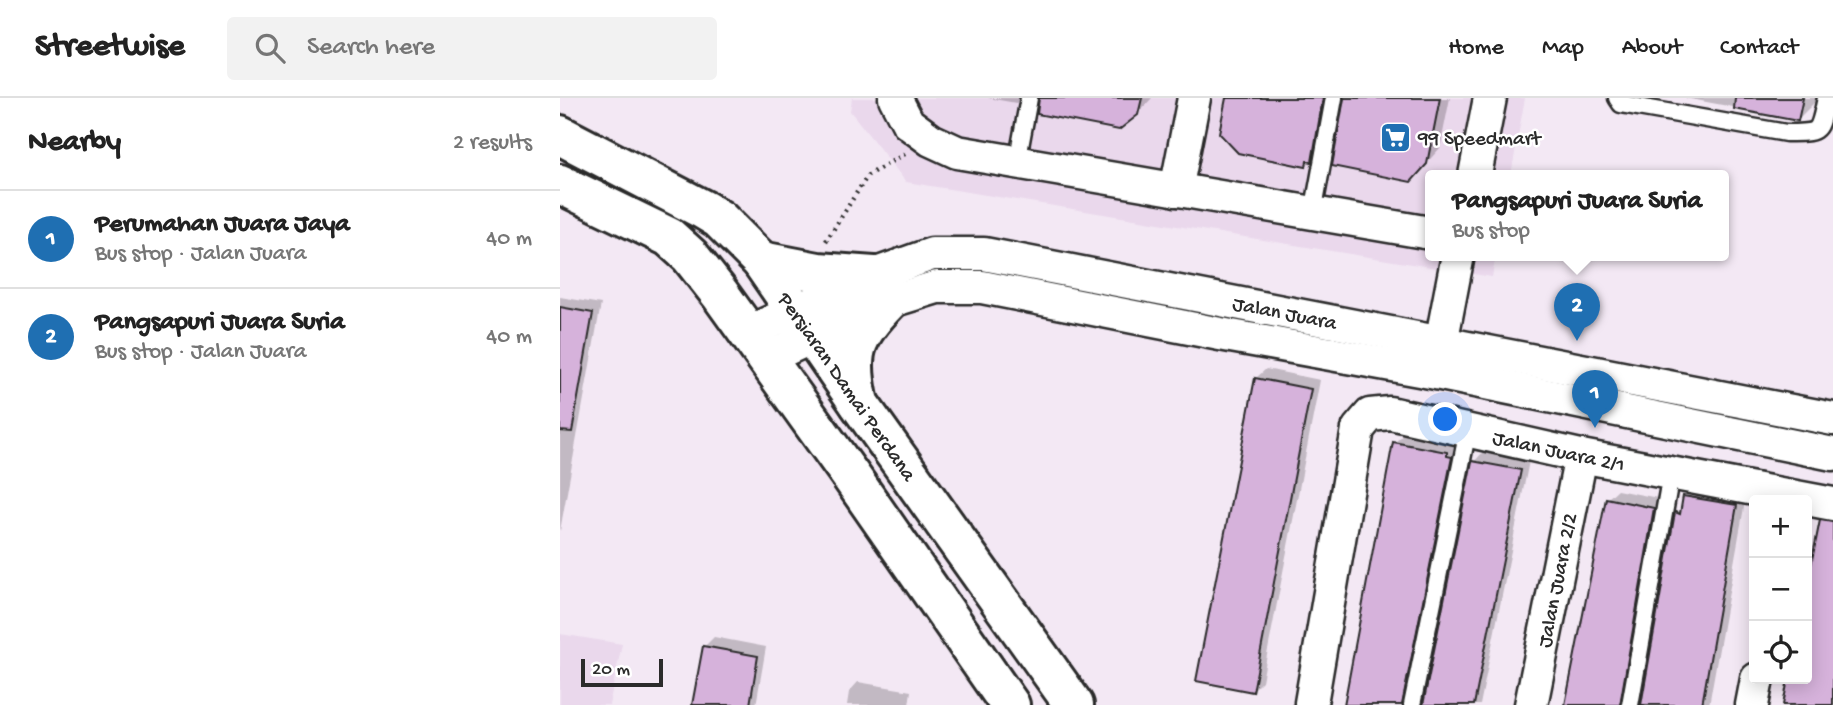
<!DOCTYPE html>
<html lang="en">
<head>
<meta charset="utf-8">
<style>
	body { margin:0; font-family:"Gochi Hand",sans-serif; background:#f2f2f2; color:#222 }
	.controls { position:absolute; right:21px; bottom:21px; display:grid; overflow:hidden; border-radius:7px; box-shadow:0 4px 18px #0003 }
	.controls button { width:63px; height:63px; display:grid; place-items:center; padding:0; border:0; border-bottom:2px solid #e0e0e0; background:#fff; color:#222; font:35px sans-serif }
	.scale { position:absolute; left:21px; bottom:18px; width:82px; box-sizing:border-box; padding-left:7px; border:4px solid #2b2b2b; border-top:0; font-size:19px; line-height:24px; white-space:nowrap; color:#2b2b2b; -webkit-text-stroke:5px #fff; paint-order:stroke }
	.you { position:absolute; left:886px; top:322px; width:24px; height:24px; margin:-18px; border:5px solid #fff; border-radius:50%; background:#1a73e8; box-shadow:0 0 0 10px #1a73e833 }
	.badge { display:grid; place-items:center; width:46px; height:46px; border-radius:50%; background:#1f6fb2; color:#fff; font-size:23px; font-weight:700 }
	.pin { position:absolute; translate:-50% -58px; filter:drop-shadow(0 2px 4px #0008) }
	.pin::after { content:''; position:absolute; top:37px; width:24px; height:21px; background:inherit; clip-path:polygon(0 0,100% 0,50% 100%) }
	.popup { position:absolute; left:865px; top:72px; width:304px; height:91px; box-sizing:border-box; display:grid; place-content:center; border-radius:7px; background:#fff; filter:drop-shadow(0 2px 5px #0005); font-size:23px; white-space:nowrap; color:#767676 }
	.popup b { font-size:26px; color:#222 }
	.popup::after { content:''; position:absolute; left:50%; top:100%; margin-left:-14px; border:14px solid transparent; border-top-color:#fff }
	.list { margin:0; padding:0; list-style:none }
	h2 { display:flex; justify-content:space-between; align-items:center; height:91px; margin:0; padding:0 28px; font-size:30px }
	h2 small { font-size:23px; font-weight:400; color:#767676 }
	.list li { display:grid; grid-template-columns:46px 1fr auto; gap:21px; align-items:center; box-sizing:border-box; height:98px; padding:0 28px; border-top:2px solid #e0e0e0 }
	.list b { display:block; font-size:26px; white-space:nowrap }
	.list p { margin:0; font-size:23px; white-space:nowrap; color:#767676 }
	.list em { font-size:23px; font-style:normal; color:#767676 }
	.icon { flex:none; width:38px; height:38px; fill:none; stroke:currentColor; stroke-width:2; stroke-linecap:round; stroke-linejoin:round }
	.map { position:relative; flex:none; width:1273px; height:607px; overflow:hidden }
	header { display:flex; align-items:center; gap:42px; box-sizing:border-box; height:98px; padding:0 35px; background:#fff; border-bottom:2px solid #e0e0e0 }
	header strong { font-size:33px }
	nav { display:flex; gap:38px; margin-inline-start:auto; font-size:24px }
	.search { width:490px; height:63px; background:#f2f2f2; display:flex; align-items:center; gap:18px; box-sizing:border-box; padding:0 24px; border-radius:7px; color:#767676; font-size:26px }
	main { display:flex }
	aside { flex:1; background:#fff }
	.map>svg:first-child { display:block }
	.built { fill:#ead8ec }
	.shadow { fill:#0003 }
	.building { fill:#d6b2db; stroke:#2b2b2b; stroke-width:2 }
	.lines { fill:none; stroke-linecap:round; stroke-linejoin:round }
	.service-casing { stroke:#2b2b2b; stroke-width:21 }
	.minor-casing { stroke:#2b2b2b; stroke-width:37 }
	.secondary-casing { stroke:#2b2b2b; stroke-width:44 }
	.path { stroke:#2b2b2b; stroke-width:4.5; stroke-dasharray:2 5; stroke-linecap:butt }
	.service { stroke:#fff; stroke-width:16 }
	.minor { stroke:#fff; stroke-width:32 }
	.secondary { stroke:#fff; stroke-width:38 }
	.labels { text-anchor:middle; stroke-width:5; stroke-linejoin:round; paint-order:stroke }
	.poi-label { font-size:21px; fill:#2b2b2b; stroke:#fff; text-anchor:start }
	.street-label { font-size:21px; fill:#2b2b2b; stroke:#fff }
</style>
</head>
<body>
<header>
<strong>Streetwise</strong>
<div class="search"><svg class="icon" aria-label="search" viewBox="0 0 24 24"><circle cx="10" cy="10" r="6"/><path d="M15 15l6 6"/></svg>Search here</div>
<nav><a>Home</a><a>Map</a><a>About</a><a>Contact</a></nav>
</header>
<main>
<aside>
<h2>Nearby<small>2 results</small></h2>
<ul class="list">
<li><span class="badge">1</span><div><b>Perumahan Juara Jaya</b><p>Bus stop · Jalan Juara</p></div><em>40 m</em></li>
<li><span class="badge">2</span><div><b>Pangsapuri Juara Suria</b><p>Bus stop · Jalan Juara</p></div><em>40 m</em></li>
</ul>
</aside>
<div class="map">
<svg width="1273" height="607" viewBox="0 0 1273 607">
	<rect width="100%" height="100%" fill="#f3e8f4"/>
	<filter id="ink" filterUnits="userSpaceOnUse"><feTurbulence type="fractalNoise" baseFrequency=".0143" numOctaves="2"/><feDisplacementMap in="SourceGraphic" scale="14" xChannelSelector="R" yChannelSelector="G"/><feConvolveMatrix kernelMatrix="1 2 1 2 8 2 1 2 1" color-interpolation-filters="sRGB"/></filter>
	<g filter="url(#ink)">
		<g class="built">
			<polygon points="292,0 965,0 951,77 870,77 870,157 936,157 932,179 346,84 290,13"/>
			<polygon points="0,536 62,546 49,607 0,607"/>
		</g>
		<g class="shadow">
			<polygon points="428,0 462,0 456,5"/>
			<polygon points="480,0 592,0 577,16"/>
			<polygon points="668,0 774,0 765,48 745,67"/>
			<polygon points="786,0 890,0 880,50 864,68"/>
			<polygon points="1125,0 1259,0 1238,21"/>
			<polygon points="0,199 41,206 0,433"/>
			<polygon points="706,271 760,282 702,583 692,593 696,280"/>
			<polygon points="844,336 896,345 895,349 900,350 857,607 785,607 834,345"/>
			<polygon points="923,354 969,363 920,607 865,607 914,364"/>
			<polygon points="1134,389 1186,398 1149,607 1082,607 1116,415 1123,409 1125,399"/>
			<polygon points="1057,392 1103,401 1075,607 1007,607 1047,401"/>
			<polygon points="1259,437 1273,607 1224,607 1230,581 1247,581 1247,496"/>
			<polygon points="154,539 206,549 196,607 134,607 144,549"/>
			<polygon points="298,584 351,593 349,607 287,607 289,594"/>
		</g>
		<g class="building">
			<polygon points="479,0 582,0 578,17 559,32 477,16"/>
			<polygon points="666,0 763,0 752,64 747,63 746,69 678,55 659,35"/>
			<polygon points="784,0 880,0 867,66 851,84 772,68"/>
			<polygon points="1175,0 1243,0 1238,23 1174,11"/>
			<polygon points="0,209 33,215 12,334 0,333"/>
			<polygon points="695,280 751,291 693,594 636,583"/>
			<polygon points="833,344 887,354 887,358 892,359 842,607 784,607"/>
			<polygon points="912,363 961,372 914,607 863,607"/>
			<polygon points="1123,398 1177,407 1142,607 1081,607 1115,414 1120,416"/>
			<polygon points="1046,400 1094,410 1060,607 1005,607"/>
			<polygon points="1260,422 1273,424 1273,607 1223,607 1228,581 1247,581 1247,487"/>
			<polygon points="143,548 198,558 190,607 132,607"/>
		</g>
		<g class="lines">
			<defs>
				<g id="service">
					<path d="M 1057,0 L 1061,6 L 1226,35 C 1262,35 1258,35 1266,0"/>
					<polyline points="457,65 469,0"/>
					<polyline points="753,115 774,0"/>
					<polyline points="852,607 908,332"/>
					<polyline points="1070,607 1111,376"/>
				</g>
				<g id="minor">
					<polyline points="335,0 348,25 371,42 397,54 870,135"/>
					<polyline points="915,77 930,0"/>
					<polyline points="616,92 634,0"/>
					<polyline points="188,234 322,174 372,156 424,156 1273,321"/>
					<polyline points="207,260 328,204 377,189 422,189 660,236 876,275 1273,356"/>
					<polyline points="877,266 898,157"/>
					<polyline points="751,605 798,331 810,317 830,315 1021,358 1273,406"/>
					<polyline points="971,607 1021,358"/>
					<polyline points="1192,607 1197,581"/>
				</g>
				<g id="secondary">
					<polyline points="0,37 144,112 159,121 201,163 300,307 514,607"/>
					<polyline points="0,86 109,139 130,158 160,196 290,377 450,607"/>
					<polyline points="201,163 258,174 314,178"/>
					<path d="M 299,305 C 288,256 293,240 328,204"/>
				</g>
			</defs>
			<use href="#service" class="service-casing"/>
			<use href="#minor" class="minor-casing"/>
			<use href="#secondary" class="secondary-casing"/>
			<polyline class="path" points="266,143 308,77 345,56"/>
			<use href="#service" class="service"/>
			<use href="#minor" class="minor"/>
			<use href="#secondary" class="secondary"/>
		</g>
	</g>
	<defs>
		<symbol id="supermarket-square" viewBox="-11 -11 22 22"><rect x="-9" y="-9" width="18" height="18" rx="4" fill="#1f6fb2" stroke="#fff"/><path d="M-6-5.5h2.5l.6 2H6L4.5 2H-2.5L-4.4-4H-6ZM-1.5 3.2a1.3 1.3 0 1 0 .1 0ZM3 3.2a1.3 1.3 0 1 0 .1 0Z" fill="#fff"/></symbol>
	</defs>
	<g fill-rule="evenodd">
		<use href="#supermarket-square" x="818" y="22" width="35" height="35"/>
	</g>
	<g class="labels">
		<g class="poi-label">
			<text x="858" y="46">99 Speedmart</text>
		</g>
		<g class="street-label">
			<text transform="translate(725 214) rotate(11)" y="7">Jalan Juara</text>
			<text transform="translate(288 288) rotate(55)" y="7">Persiaran Damai Perdana</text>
			<text transform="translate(999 352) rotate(12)" y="7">Jalan Juara 2/1</text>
			<text transform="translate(996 482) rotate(-79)" y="7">Jalan Juara 2/2</text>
		</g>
	</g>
</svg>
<div class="controls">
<button>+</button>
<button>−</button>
<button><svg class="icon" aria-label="locate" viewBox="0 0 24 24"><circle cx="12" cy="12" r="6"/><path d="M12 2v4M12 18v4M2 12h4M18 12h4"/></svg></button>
</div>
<div class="scale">20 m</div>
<div class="you"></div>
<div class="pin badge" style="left:1035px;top:330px">1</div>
<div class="pin badge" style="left:1017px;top:243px">2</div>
<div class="popup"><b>Pangsapuri Juara Suria</b>Bus stop</div>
</div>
</main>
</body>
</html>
